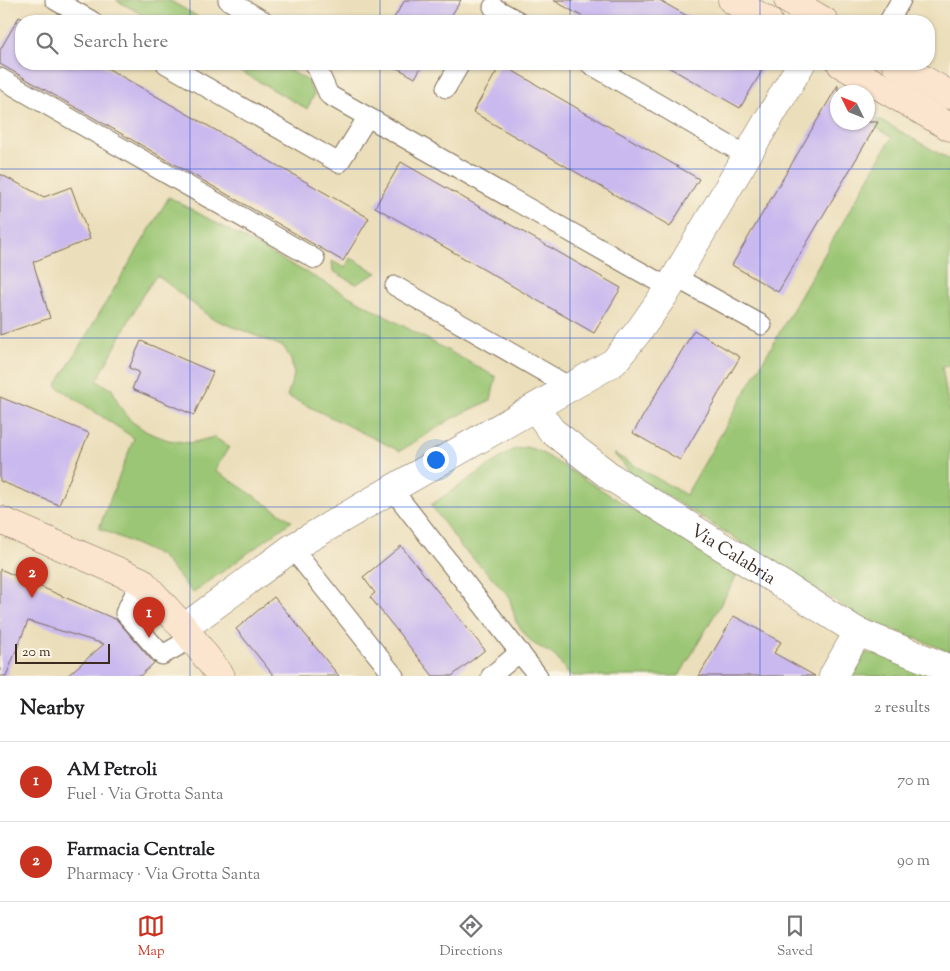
<!DOCTYPE html>
<html lang="en">
<head>
<meta charset="utf-8">
<style>
	body { margin:0; font-family:"Sorts Mill Goudy",serif; background:#f6f6f6; color:#202124 }
	.compass { position:absolute; left:830px; top:85px; width:45px; height:45px; border-radius:50%; background:#fff; box-shadow:0 1px 4px #0004; rotate:313deg }
	.scale { position:absolute; left:15px; bottom:12px; width:95px; box-sizing:border-box; padding-left:5px; border:2px solid #3b2a1e; border-top:0; font-size:14px; line-height:18px; white-space:nowrap; color:#3b2a1e; -webkit-text-stroke:4px #fcf5e5; paint-order:stroke }
	.you { position:absolute; left:435px; top:459px; width:18px; height:18px; margin:-12px; border:4px solid #fff; border-radius:50%; background:#1a73e8; box-shadow:0 0 0 8px #1a73e833 }
	.badge { display:grid; place-items:center; width:32px; height:32px; border-radius:50%; background:#c8321e; color:#fff; font-size:16px; font-weight:700 }
	.pin { position:absolute; translate:-50% -41px; filter:drop-shadow(0 1px 2px #0008) }
	.pin::after { content:''; position:absolute; top:26px; width:18px; height:15px; background:inherit; clip-path:polygon(0 0,100% 0,50% 100%) }
	.list { margin:0; padding:0; list-style:none }
	h2 { display:flex; justify-content:space-between; align-items:center; height:65px; margin:0; padding:0 20px; font-size:21px }
	h2 small { font-size:16px; font-weight:400; color:#757577 }
	.list li { display:grid; grid-template-columns:32px 1fr auto; gap:15px; align-items:center; box-sizing:border-box; height:80px; padding:0 20px; border-top:1px solid #e0e0e0 }
	.list b { display:block; font-size:19px; white-space:nowrap }
	.list p { margin:0; font-size:16px; white-space:nowrap; color:#757577 }
	.list em { font-size:16px; font-style:normal; color:#757577 }
	.icon { flex:none; width:28px; height:28px; fill:none; stroke:currentColor; stroke-width:2; stroke-linecap:round; stroke-linejoin:round }
	.map { position:relative; flex:none; width:950px; height:676px; overflow:hidden }
	.search { position:absolute; background:#fff; box-shadow:0 1px 4px #0004; left:15px; right:15px; top:15px; height:55px; display:flex; align-items:center; gap:12px; box-sizing:border-box; padding:0 18px; border-radius:20px; color:#757577; font-size:19px }
	.sheet { height:225px; background:#fff }
	nav { display:flex; justify-content:space-around; align-items:center; box-sizing:border-box; height:70px; border-top:1px solid #e0e0e0; background:#fff; font-size:14px; color:#757577 }
	nav a { display:grid; justify-items:center; gap:2px }
	nav .on { color:#c8321e }
	.map>svg:first-child { display:block }
	.green { fill:#9bc674; stroke:#6b7849 }
	.building { fill:#cab9ee }
	.lines { fill:none; stroke-linecap:round; stroke-linejoin:round }
	.lane-casing { stroke:#796955; stroke-width:21 }
	.street-casing { stroke:#796955; stroke-width:29 }
	.secondary-casing { stroke:#796955; stroke-width:29 }
	.lane { stroke:#fff; stroke-width:19 }
	.street { stroke:#fff; stroke-width:28 }
	.secondary { stroke:#fbe5cf; stroke-width:28 }
	.grid { fill:none; stroke:#1d4ed8; stroke-width:1; stroke-opacity:0.55 }
	.labels { text-anchor:middle; stroke-width:4; stroke-linejoin:round; paint-order:stroke }
	.street-label { font-size:18px; fill:#3b2a1e; stroke:#fcf5e5 }
</style>
</head>
<body>
<div class="map">
<svg width="950" height="676" viewBox="0 0 950 676">
	<rect width="100%" height="100%" fill="#fcf5e5"/>
	<filter id="ink" filterUnits="userSpaceOnUse"><feTurbulence type="fractalNoise" baseFrequency=".02" numOctaves="2"/><feDisplacementMap in="SourceGraphic" scale="10" xChannelSelector="R" yChannelSelector="G"/><feConvolveMatrix kernelMatrix="1 2 1 2 8 2 1 2 1" color-interpolation-filters="sRGB"/></filter>
	<filter id="wash" filterUnits="userSpaceOnUse"><feTurbulence type="fractalNoise" baseFrequency=".0096" numOctaves="4" result="noise"/><feDisplacementMap in="SourceGraphic" scale="20" xChannelSelector="R" yChannelSelector="G"/><feGaussianBlur stdDeviation="1.12" result="paint"/><feColorMatrix in="noise" values="0 0 0 0 0 0 0 0 0 0 0 0 0 0 0 0 0 1.4 0 .05"/><feComposite in="paint" operator="in"/></filter>
	<g filter="url(#wash)">
		<rect width="100%" height="100%" fill="#ebdeba"/>
		<g class="green">
			<polygon points="116,0 169,0 205,21 154,21"/>
			<polygon points="228,64 278,64 307,80 314,95 307,109"/>
			<polygon points="879,119 950,160 950,365 942,367 950,414 950,652 861,617 632,474 613,453 686,495 892,137 875,127"/>
			<polygon points="169,197 496,377 491,400 451,419 400,451 287,396 294,375 291,360 284,347 211,318 157,275 142,296 97,381 112,389 119,405 131,421 147,432 168,440 191,443 214,437 229,447 215,470 292,521 193,593 161,556 99,528 134,438 56,386"/>
			<polygon points="351,258 377,273 356,284 333,271 332,261 345,268"/>
			<polygon points="526,447 539,451 737,574 732,585 679,676 570,676 555,656 531,642 516,622 509,596 485,570 462,548 431,505 512,450"/>
			<polygon points="866,653 884,655 933,676 847,676 856,659"/>
		</g>
		<g id="blocks">
			<g class="building">
				<polygon points="405,0 461,0 448,21 392,21"/>
				<polygon points="553,0 659,0 696,21 590,21"/>
				<polygon points="19,17 27,21 21,21 21,64 100,64 369,218 343,261 0,64 0,50"/>
				<polygon points="390,64 423,64 415,78"/>
				<polygon points="501,64 699,179 670,227 473,112"/>
				<polygon points="663,64 766,64 740,108"/>
				<polygon points="838,85 838,122 878,122 778,292 732,265"/>
				<polygon points="401,162 621,288 594,333 375,207"/>
				<polygon points="0,174 44,197 71,187 90,239 33,262 50,318 0,335"/>
				<polygon points="694,330 740,357 680,460 633,433"/>
				<polygon points="141,341 213,372 194,415 132,389 139,372 129,368"/>
				<polygon points="0,397 89,433 59,505 0,481"/>
				<polygon points="401,546 485,650 452,676 433,676 370,597 375,593 363,577"/>
				<polygon points="0,569 117,620 154,663 140,676 67,676 104,644 28,621 6,676 0,676"/>
				<polygon points="274,597 295,622 339,676 274,676 236,629"/>
				<polygon points="734,616 781,642 774,653 815,676 699,676"/>
			</g>
		</g>
	</g>
	<g filter="url(#ink)">
		<use href="#blocks" fill-opacity="0" stroke="#796955" stroke-width="1"/>
		<g class="lines">
			<defs>
				<g id="lane">
					<polyline points="55,0 92,21"/>
					<polyline points="228,0 264,21"/>
					<polyline points="493,7 518,21"/>
					<polyline points="889,21 901,0"/>
					<polyline points="166,64 339,163 367,118"/>
					<polyline points="315,64 329,95 669,288"/>
					<polyline points="590,64 747,156"/>
					<polyline points="0,78 315,259"/>
					<polyline points="446,88 460,64"/>
					<polyline points="675,277 762,325"/>
					<polyline points="395,286 570,387"/>
					<polyline points="392,489 538,676"/>
					<polyline points="292,548 394,676"/>
					<polyline points="141,581 125,613 162,655 191,639"/>
					<polyline points="491,676 520,652"/>
				</g>
				<g id="street">
					<path id="s1" d="M 535,408 L 552,431 L 611,477 L 858,632 L 950,669"/>
					<polyline points="184,628 292,548 392,489 614,362 641,328 669,288 801,64"/>
					<polyline points="833,676 858,632"/>
				</g>
				<g id="secondary">
					<polyline points="732,0 768,21"/>
					<polyline points="788,0 824,21"/>
					<polyline points="841,64 950,127"/>
					<polyline points="896,64 950,95"/>
					<polyline points="0,520 141,581 184,628 221,676"/>
				</g>
			</defs>
			<use href="#lane" class="lane-casing"/>
			<use href="#street" class="street-casing"/>
			<use href="#secondary" class="secondary-casing"/>
			<use href="#lane" class="lane"/>
			<use href="#street" class="street"/>
			<use href="#secondary" class="secondary"/>
		</g>
	</g>
	<path class="grid" d="M 190,0 L 190,21M 380,0 L 380,21M 570,0 L 570,21M 760,0 L 760,21M 190,64 L 190,676M 380,64 L 380,676M 570,64 L 570,676M 760,64 L 760,676M 0,169 L 950,169M 0,338 L 950,338M 0,507 L 950,507"/>
	<g class="labels">
		<g class="street-label">
			<text dy="6" stroke="none"><textPath href="#s1" startOffset="248">Via Calabria</textPath></text>
		</g>
	</g>
</svg>
<svg class="compass" viewBox="-18 -18 36 36"><path d="M0-13l5 13h-10z" fill="#e53935"/><path d="M0 13l5-13h-10z" fill="#757577"/></svg>
<div class="scale">20 m</div>
<div class="you"></div>
<div class="pin badge" style="left:149px;top:638px">1</div>
<div class="pin badge" style="left:32px;top:598px">2</div>
<div class="search"><svg class="icon" aria-label="search" viewBox="0 0 24 24"><circle cx="10" cy="10" r="6"/><path d="M15 15l6 6"/></svg>Search here</div>
</div>
<section class="sheet">
<h2>Nearby<small>2 results</small></h2>
<ul class="list">
<li><span class="badge">1</span><div><b>AM Petroli</b><p>Fuel · Via Grotta Santa</p></div><em>70 m</em></li>
<li><span class="badge">2</span><div><b>Farmacia Centrale</b><p>Pharmacy · Via Grotta Santa</p></div><em>90 m</em></li>
</ul>
</section>
<nav>
<a class="on"><svg class="icon" aria-label="map" viewBox="0 0 24 24"><path d="M3 6l6-2 6 2 6-2v14l-6 2-6-2-6 2zM9 4v14M15 6v14"/></svg>Map</a>
<a><svg class="icon" aria-label="directions" viewBox="0 0 24 24"><path d="M12 3l9 9-9 9-9-9zM9 14v-3h6M13 9l2 2-2 2"/></svg>Directions</a>
<a><svg class="icon" aria-label="saved" viewBox="0 0 24 24"><path d="M7 4h10v16l-5-4-5 4z"/></svg>Saved</a>
</nav>
</body>
</html>
